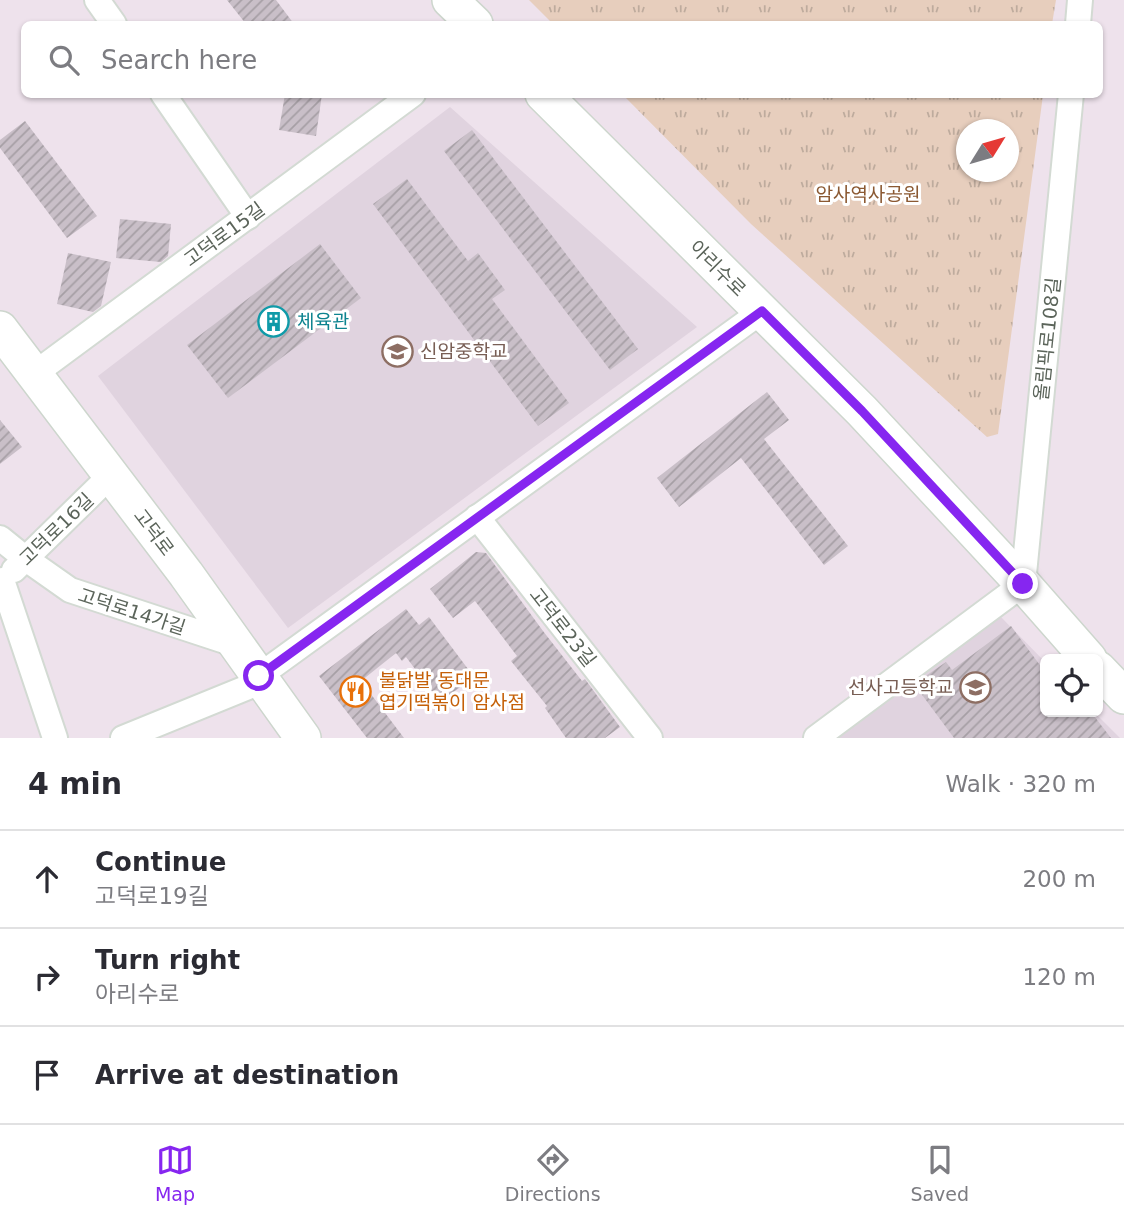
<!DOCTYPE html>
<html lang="en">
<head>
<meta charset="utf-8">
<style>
	body { margin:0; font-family:"DejaVu Sans","Noto Sans KR",sans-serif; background:#f7f7f7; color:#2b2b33 }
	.controls { position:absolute; right:21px; bottom:21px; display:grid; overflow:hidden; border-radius:10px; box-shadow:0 2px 5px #0004 }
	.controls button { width:63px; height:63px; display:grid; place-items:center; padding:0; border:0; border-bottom:2px solid #e1e1e2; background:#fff; color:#2b2b33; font:35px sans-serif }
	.compass { position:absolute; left:956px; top:119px; width:63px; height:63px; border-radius:50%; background:#fff; box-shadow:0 2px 5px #0004; rotate:53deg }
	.stop { position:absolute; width:21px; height:21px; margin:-16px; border:5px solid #8626f0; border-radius:50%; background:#fff }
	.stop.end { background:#8626f0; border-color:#fff; box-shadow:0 2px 7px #0008 }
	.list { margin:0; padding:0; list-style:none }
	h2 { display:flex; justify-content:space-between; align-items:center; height:91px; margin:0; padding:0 28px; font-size:30px }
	h2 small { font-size:23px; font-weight:400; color:#7c7c81 }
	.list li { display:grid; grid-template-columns:46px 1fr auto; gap:21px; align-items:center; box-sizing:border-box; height:98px; padding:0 28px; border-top:2px solid #e1e1e2 }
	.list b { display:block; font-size:26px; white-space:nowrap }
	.list p { margin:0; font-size:23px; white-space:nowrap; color:#7c7c81 }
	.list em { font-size:23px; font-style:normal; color:#7c7c81 }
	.icon { flex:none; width:38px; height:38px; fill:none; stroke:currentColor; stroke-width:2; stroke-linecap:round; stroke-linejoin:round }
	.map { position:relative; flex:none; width:1124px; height:738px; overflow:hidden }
	.search { position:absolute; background:#fff; box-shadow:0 2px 5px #0004; left:21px; right:21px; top:21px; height:77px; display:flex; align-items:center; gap:18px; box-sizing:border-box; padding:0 24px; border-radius:10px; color:#7c7c81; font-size:26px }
	.sheet { height:385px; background:#fff }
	nav { display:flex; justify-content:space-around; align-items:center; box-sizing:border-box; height:98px; border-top:2px solid #e1e1e2; background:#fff; font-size:19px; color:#7c7c81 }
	nav a { display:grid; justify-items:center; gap:4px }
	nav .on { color:#8626f0 }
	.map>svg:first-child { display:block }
	.education { fill:#e0d3df }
	.park { fill:url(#park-tufts); fill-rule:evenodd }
	.building { fill:url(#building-hatch) }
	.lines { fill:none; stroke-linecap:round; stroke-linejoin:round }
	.street-casing { stroke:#d3dad3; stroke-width:28 }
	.secondary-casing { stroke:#cdd6cd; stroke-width:38 }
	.street { stroke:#fff; stroke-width:24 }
	.secondary { stroke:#fff; stroke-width:35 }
	.route { stroke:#8626f0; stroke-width:9 }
	.labels { text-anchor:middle; stroke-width:6; stroke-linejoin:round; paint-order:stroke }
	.park-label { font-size:19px; fill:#8b5932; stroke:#fff }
	.street-label { font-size:19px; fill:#5b645a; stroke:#fff }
	.culture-label { font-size:19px; fill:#0d838f; stroke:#fff; text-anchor:start }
	.education-label { font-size:19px; fill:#785e54; stroke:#fff; text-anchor:start }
	.food-label { font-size:19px; fill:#c56008; stroke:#fff; text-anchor:start }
</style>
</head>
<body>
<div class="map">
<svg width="1124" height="738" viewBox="0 0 1124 738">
	<defs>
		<pattern id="park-tufts" width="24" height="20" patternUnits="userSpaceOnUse" patternTransform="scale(1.75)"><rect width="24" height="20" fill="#e7cebd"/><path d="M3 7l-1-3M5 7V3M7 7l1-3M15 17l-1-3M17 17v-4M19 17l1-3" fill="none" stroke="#beab9d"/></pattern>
		<pattern id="building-hatch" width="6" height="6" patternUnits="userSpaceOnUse" patternTransform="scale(1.75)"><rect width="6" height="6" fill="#c9bfc8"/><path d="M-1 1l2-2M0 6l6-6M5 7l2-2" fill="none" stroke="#a69fa5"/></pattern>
	</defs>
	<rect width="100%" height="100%" fill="#eee2ec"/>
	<g class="education">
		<polygon points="450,107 697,327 288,628 98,376"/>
		<polygon points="1001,617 1045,662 1045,712 1094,712 1120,738 838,738"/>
	</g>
	<g class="park">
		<polygon points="529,0 1056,0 1052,24 553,24"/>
		<path d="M 623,95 L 1043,95 L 998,434 L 987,437 L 751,224 ZM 967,130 L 1009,130 L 1009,172 L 967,172 Z"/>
	</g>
	<g class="building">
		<polygon points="227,0 276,0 294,24 246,24"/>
		<polygon points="285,94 322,94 316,136 279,130"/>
		<polygon points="25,121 97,216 67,238 0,148 0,140"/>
		<polygon points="472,130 638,349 610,370 444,151"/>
		<polygon points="407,179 468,261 478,253 505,290 492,299 569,403 538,426 373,204"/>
		<polygon points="120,219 171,224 168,256 161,262 116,258"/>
		<polygon points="320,244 361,298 228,398 187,345"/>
		<polygon points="68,253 111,262 101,306 93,312 57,304"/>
		<polygon points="767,392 789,420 764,439 848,546 824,565 741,458 679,507 657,478"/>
		<polygon points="0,420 22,447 0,464"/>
		<polygon points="476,552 486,553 543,631 582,681 585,679 620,727 605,738 566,738 545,708 547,706 511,661 517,656 475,601 453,618 430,589"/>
		<polygon points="406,609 419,625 429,617 474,677 440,702 406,657 402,661 396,653 361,681 404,738 367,738 319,676"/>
		<polygon points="1011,626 1045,672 1045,712 1091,712 1111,738 954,738 914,684 946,662 952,670"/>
	</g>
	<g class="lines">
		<defs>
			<g id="street">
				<polyline points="97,0 114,24"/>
				<polyline points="1078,24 1080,0"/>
				<polyline points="163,94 248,217"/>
				<polyline points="34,374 413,94"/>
				<polyline points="477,517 650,738"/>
				<polyline points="0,538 26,559 70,590 237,645"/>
				<polyline points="14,570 111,475"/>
				<polyline points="2,580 55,738"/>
				<polyline points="259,676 762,311"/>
				<polyline points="123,738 263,681"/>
				<polyline points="816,738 1023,584 1071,94"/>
			</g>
			<g id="secondary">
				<polyline points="450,0 475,24"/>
				<polyline points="543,94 862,411 1023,584 1089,659"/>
				<polyline points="0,329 186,574 303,738"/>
				<polyline points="1098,669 1124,696"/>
			</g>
		</defs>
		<use href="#street" class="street-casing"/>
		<use href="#secondary" class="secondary-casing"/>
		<use href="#street" class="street"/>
		<use href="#secondary" class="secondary"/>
	</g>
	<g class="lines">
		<polyline class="route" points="259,676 762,311 862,411 1023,584"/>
	</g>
	<defs>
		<symbol id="building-ring" viewBox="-11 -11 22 22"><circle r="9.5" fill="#fff" stroke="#0f9aa8" stroke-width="1.5"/><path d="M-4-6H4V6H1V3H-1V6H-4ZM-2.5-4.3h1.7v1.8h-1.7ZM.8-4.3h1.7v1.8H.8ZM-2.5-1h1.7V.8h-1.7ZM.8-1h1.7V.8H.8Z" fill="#0f9aa8"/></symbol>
		<symbol id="school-ring" viewBox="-11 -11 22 22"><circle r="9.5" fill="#fff" stroke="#8d6e63" stroke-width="1.5"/><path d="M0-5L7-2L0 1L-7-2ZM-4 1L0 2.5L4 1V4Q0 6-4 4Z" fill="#8d6e63"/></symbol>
		<symbol id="restaurant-ring" viewBox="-11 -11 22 22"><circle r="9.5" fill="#fff" stroke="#e8710a" stroke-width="1.5"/><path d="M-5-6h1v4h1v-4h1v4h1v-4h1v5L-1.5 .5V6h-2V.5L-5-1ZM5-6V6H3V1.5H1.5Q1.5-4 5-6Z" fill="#e8710a"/></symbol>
	</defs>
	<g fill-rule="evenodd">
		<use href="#building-ring" x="256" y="304" width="35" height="35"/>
		<use href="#school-ring" x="380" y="334" width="35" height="35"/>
		<use href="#school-ring" x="958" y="670" width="35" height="35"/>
		<use href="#restaurant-ring" x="338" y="674" width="35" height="35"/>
	</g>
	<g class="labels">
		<g class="park-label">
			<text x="868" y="201">암사역사공원</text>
		</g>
		<g class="street-label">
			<text transform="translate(224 234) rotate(-36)" y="7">고덕로15길</text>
			<text transform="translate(718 268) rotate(45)" y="7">아리수로</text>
			<text transform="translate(1047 339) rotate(-84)" y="7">올림픽로108길</text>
			<text transform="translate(56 529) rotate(-44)" y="7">고덕로16길</text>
			<text transform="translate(154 532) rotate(53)" y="7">고덕로</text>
			<text transform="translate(132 611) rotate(18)" y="7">고덕로14가길</text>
			<text transform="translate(563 627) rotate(52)" y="7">고덕로23길</text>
		</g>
		<g class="culture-label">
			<text x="297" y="328">체육관</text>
		</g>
		<g class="education-label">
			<text x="420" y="358">신암중학교</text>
			<text x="953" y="694" text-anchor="end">선사고등학교</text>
		</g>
		<g class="food-label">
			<text x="379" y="687">불닭발 동대문<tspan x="379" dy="22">엽기떡볶이 암사점</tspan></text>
		</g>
	</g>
</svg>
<div class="controls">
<button><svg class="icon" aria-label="locate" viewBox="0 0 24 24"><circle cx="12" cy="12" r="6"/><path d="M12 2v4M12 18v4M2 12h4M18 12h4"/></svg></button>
</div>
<svg class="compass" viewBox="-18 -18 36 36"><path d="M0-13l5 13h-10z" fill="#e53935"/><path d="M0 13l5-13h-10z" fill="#7c7c81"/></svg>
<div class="stop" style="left:259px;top:676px"></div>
<div class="stop end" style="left:1023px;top:584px"></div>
<div class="search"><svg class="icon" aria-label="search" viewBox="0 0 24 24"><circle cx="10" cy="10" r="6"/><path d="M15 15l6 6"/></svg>Search here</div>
</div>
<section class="sheet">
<h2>4 min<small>Walk · 320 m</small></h2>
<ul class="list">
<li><svg class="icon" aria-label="ahead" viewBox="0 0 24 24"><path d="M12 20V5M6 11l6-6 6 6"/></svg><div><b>Continue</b><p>고덕로19길</p></div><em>200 m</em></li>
<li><svg class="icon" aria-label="right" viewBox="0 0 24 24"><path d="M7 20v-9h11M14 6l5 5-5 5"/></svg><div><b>Turn right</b><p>아리수로</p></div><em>120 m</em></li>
<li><svg class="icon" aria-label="arrive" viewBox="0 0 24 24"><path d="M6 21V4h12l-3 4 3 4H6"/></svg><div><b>Arrive at destination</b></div></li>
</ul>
</section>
<nav>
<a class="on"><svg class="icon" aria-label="map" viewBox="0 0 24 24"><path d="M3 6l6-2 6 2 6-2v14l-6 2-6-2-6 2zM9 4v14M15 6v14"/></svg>Map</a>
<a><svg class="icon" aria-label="directions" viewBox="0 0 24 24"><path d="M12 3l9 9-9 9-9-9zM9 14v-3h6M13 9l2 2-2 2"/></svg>Directions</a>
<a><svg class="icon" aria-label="saved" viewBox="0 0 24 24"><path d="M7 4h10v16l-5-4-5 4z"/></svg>Saved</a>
</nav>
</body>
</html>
